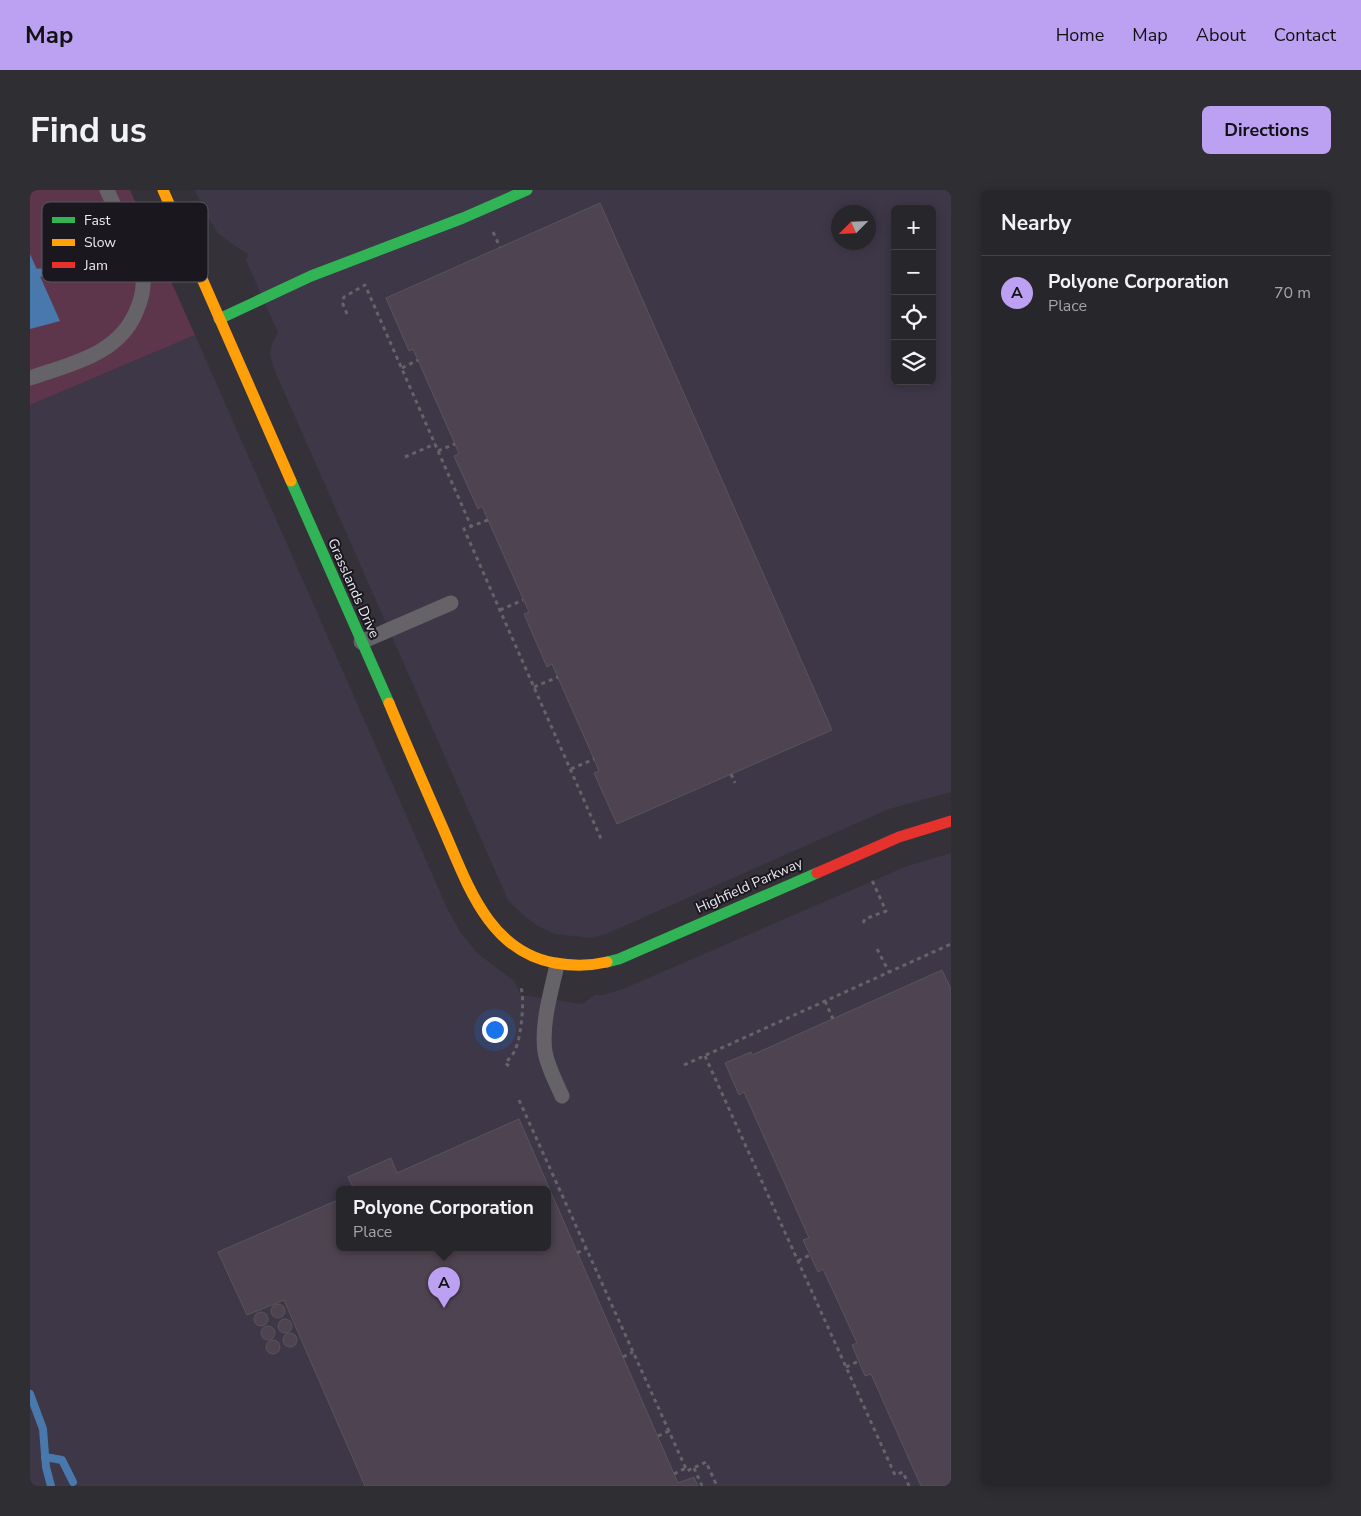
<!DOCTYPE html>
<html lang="en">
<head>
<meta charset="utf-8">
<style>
	body { margin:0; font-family:"Nunito Sans",sans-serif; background:#2f2e32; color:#f1f3f6 }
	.controls { position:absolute; right:15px; top:15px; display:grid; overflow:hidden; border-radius:8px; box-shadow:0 2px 12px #0003 }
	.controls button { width:45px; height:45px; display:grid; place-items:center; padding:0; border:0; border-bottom:1px solid #434347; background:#27262a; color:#f1f3f6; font:25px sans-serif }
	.compass { position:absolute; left:801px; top:15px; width:45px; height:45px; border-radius:50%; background:#27262a; box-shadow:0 2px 12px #0003; rotate:246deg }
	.you { position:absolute; left:464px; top:839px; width:18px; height:18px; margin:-12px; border:4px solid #fff; border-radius:50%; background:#1a73e8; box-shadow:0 0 0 8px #1a73e833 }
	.badge { display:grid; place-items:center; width:32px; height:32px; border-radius:50%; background:#bca0f2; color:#111; font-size:16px; font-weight:700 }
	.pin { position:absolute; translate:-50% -41px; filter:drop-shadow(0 1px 2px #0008) }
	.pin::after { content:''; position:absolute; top:26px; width:18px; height:15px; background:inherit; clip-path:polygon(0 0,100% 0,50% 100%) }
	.popup { position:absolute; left:306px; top:996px; width:215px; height:65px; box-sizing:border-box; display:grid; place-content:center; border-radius:8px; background:#27262a; filter:drop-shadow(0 1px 4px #0005); font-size:16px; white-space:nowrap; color:#a4a5a8 }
	.popup b { font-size:19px; color:#f1f3f6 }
	.popup::after { content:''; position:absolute; left:50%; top:100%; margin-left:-10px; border:10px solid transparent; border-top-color:#27262a }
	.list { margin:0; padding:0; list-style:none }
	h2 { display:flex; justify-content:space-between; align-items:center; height:65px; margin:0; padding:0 20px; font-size:21px }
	h2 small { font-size:16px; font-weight:400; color:#a4a5a8 }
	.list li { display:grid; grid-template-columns:32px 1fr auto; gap:15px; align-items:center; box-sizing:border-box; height:75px; padding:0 20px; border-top:1px solid #434347 }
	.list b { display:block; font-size:19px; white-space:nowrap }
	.list p { margin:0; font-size:16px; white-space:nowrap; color:#a4a5a8 }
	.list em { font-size:16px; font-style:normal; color:#a4a5a8 }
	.icon { flex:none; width:28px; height:28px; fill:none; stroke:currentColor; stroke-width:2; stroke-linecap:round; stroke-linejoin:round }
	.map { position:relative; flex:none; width:921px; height:1296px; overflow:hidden; border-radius:8px }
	header { display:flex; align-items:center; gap:30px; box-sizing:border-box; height:70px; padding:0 25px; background:#bca0f2; color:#111 }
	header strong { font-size:24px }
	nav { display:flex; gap:28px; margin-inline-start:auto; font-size:18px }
	.intro { display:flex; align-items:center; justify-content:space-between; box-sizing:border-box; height:120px; padding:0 30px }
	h1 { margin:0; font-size:35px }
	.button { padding:12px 22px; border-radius:8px; background:#bca0f2; color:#111; font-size:18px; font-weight:700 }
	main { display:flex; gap:30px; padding:0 30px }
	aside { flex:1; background:#27262a; border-radius:8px; box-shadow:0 2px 12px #0003 }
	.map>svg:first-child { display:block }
	.built { fill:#3d3747; fill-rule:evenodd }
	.green { fill:#5e364b }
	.water { fill:#4979ac }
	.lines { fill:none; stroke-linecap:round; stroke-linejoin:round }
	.stream { stroke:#4979ac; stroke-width:8 }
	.building { fill:#4e4350; stroke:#58555a }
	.path { stroke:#656368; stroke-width:3; stroke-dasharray:4 4; stroke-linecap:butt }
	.lane { stroke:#656368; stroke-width:15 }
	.fast { stroke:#30b455; stroke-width:11 }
	.slow { stroke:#ff9f0a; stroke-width:11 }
	.jam { stroke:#e5322d; stroke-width:11 }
	.labels { text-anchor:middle; stroke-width:4; stroke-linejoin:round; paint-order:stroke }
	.street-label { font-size:14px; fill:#edeaf2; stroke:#1a181e }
	.key { fill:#1a181e; stroke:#59575e; stroke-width:1 }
	.key-label { font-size:14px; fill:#edeaf2 }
</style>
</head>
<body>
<header>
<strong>Map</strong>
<nav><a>Home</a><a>Map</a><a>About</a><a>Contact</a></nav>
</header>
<div class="intro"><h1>Find us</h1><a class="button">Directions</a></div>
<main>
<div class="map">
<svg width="921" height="1296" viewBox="0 0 921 1296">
	<rect width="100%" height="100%" fill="#343238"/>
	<g class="built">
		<path d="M 165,0 L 921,0 L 921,602 L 859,619 L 576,744 L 562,748 L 525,744 L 508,736 L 492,724 L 478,710 L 244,179 L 240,165 L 242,154 L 248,143 L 216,70 L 218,64 L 205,56 L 188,43 L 176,25 ZM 865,19 L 902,19 L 902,191 L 865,191 ZM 808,22 L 838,22 L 838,52 L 808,52 Z"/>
		<path d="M 165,145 L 417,718 L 431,743 L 448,764 L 484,791 L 491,805 L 552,814 L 565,805 L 573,805 L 593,799 L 877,676 L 921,663 L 921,1296 L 0,1296 L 0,215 ZM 310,999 L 518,999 L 518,1057 L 310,1057 Z"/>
	</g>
	<polygon class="green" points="0,0 100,0 165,145 0,215"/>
	<polygon class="water" points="0,64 30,131 0,139"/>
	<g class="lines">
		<g class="stream">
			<polyline points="0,83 23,82 74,88"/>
			<polyline points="0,1204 13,1239 16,1277 21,1296"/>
			<polyline points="15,1267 32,1270 43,1292"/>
		</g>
	</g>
	<g class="building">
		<polygon points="570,13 802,540 587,634 564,583 569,581 564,569 522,474 517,477 494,424 499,422 458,330 452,316 448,319 424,266 429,264 425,254 383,159 379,161 356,108"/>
		<polygon points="912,780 921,799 921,1296 891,1296 841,1184 835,1186 822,1155 827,1153 793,1079 788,1082 773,1050 779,1048 714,902 709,905 695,873 721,862 722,865"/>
		<polygon points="489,929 648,1293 664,1287 668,1296 335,1296 254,1110 217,1125 188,1062 310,1009 310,1057 518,1057 518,999 324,999 318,987 361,968 367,983"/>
		<circle cx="248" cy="1121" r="7"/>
		<circle cx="231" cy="1129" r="7"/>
		<circle cx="255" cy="1136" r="7"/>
		<circle cx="238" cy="1143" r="7"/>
		<circle cx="260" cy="1150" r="7"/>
		<circle cx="243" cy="1157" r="7"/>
	</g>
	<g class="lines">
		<g class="path">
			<polyline points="463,42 470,57"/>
			<polyline points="317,124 312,112 314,107 335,95 441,336"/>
			<polyline points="372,178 388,170"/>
			<polyline points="408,261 425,254"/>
			<polyline points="375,267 405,254"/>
			<polyline points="458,330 434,339 572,651"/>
			<polyline points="470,420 493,410"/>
			<polyline points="504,497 528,487"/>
			<polyline points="541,579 564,569"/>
			<polyline points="701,584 705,593"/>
			<polyline points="833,733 835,729 856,721 841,688"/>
			<polyline points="847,759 859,782"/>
			<polyline points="795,811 803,829"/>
			<polyline points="675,866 865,1285 873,1282 879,1296"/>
			<polyline points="654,875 921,754"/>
			<path d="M 479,876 L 475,873 C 479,869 483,865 485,860 C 491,849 495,809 491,798"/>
			<polyline points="489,910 657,1281 676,1272 687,1296"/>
			<polyline points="547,1063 557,1058"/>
			<polyline points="768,1071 780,1065"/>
			<polyline points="593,1167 603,1162"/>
			<polyline points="816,1177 829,1171"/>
			<polyline points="628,1246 639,1241"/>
			<polyline points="664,1278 672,1296"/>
			<polyline points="644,1284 656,1278"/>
		</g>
		<g class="lane">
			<path d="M 0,188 C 40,174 88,165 106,122 C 111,111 114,100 113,88 C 112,77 105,63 100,53 C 93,35 85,18 77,0"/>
			<polyline points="331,452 421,413"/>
			<path d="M 527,775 C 521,802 511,834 515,862 C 518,878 526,892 532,906"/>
		</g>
		<g class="fast">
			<polyline points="189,129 281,86 433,28 497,0"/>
			<polyline points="261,291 359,513"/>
			<polyline points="577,772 589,769 787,683"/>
		</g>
		<g class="slow">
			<polyline points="133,0 261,291"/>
			<path d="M 359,513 C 376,554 394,595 412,636 C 436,690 457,761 525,773 C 542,776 560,776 577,772"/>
		</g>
		<polyline class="jam" points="787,683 869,647 921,631"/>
	</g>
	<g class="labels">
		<g class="street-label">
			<text transform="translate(324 398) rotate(66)" y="5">Grasslands Drive</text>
			<text transform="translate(719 695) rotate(-24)" y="5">Highfield Parkway</text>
		</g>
	</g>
	<rect x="12" y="12" width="166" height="80" rx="8" class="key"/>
	<rect x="22" y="27" width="23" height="6" fill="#30b455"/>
	<rect x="22" y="49" width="23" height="7" fill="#ff9f0a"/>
	<rect x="22" y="72" width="23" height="6" fill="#e5322d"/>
	<g class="key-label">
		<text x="54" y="35">Fast</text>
		<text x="54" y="57">Slow</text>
		<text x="54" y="80">Jam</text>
	</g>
</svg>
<div class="controls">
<button>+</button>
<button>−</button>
<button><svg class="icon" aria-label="locate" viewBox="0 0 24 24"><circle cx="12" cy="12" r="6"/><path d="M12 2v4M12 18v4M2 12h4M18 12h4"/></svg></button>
<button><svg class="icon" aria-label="layers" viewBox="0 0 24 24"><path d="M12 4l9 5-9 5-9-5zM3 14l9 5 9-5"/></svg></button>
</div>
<svg class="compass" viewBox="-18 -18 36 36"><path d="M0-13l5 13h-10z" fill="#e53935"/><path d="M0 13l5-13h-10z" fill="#a4a5a8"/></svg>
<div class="you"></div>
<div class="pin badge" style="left:414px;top:1118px">A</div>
<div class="popup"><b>Polyone Corporation</b>Place</div>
</div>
<aside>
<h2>Nearby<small></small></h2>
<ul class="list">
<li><span class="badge">A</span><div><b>Polyone Corporation</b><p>Place</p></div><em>70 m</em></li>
</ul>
</aside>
</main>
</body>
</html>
